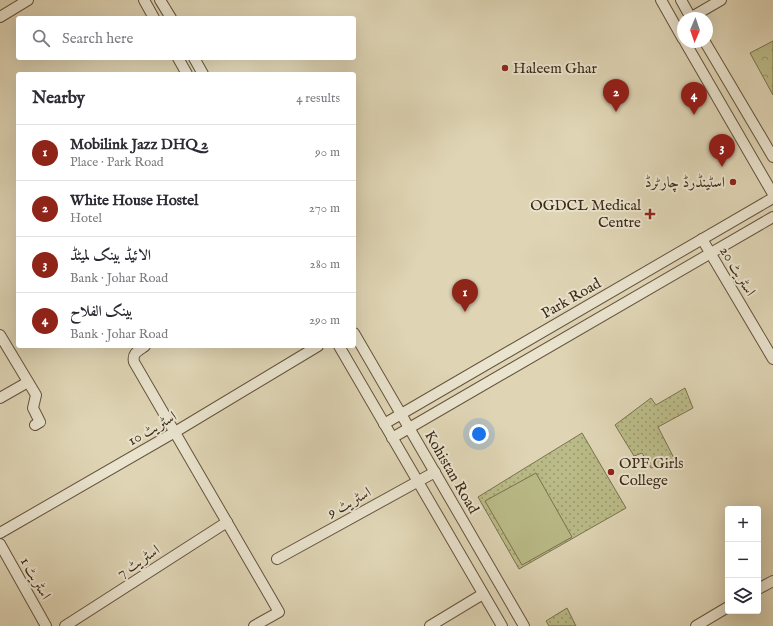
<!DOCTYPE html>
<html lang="en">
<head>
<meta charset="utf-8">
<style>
	body { margin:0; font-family:"IM FELL English",Amiri,serif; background:#f7f7f7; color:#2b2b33 }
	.controls { position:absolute; right:12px; bottom:12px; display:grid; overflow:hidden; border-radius:4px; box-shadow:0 4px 16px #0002 }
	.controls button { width:36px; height:36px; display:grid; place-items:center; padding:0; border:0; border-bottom:1px solid #e1e1e2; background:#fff; color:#2b2b33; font:20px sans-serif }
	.compass { position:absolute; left:677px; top:12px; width:36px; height:36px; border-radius:50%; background:#fff; box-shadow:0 4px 16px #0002; rotate:182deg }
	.you { position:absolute; left:479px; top:434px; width:14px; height:14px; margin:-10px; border:3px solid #fff; border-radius:50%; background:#1a73e8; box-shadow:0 0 0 6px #1a73e833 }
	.badge { display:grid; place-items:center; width:26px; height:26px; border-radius:50%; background:#8f2418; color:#fff; font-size:13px; font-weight:700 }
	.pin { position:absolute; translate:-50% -33px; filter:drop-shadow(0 1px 2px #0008) }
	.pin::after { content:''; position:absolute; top:21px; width:14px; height:12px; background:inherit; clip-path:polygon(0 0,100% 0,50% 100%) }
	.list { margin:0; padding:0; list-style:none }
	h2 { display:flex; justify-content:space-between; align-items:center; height:52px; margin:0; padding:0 16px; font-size:17px }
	h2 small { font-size:13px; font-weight:400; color:#7c7c81 }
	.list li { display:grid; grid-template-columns:26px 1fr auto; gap:12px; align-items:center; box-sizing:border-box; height:56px; padding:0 16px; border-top:1px solid #e1e1e2 }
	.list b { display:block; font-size:15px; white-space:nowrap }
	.list p { margin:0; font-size:13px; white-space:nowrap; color:#7c7c81 }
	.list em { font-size:13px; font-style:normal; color:#7c7c81 }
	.icon { flex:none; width:22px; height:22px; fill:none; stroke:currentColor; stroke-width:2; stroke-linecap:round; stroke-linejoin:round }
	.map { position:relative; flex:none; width:773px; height:626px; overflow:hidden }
	.search { position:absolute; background:#fff; box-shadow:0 4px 16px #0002; left:16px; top:16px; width:340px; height:44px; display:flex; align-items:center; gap:10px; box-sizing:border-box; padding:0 14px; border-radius:4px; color:#7c7c81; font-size:15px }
	.panel { position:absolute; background:#fff; box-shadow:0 4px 16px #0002; left:16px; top:72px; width:340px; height:276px; border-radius:4px }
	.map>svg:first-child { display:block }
	.grass { fill:url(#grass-dots); stroke:#7b724f }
	.forest { fill:url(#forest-crowns); stroke:#7b724f }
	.pitch { fill:#babb88; stroke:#7b724f }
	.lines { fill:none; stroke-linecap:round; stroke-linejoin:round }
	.minor-casing { stroke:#65543e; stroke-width:12 }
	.minor { stroke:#eae4cf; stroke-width:10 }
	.poi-dot { fill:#8f2418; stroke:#eae4cf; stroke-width:1.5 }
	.labels { text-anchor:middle; stroke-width:4; stroke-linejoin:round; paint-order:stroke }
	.poi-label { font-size:15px; fill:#3c2916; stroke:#eae4cf; text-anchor:start }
	.street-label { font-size:15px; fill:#3c2916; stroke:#eae4cf }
</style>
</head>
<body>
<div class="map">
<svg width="773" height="626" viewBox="0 0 773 626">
	<defs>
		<pattern id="grass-dots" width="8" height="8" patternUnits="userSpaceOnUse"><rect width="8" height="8" fill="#babb88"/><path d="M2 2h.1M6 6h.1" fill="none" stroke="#98986e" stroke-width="1.8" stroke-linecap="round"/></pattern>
		<pattern id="forest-crowns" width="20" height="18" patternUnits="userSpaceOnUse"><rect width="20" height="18" fill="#babb88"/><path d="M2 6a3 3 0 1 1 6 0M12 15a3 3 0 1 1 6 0" fill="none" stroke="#98986e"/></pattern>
	</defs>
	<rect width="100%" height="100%" fill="#dfd5b5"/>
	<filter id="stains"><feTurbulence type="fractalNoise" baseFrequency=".005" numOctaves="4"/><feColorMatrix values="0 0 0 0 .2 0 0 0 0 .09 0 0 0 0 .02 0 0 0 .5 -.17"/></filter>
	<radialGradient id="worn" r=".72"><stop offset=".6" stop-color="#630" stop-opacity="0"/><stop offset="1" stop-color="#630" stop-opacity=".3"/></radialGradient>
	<g class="grass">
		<polygon points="685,388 693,408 658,427 676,462 651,468 642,453 634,456 615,425 651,398 656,405"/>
		<polygon points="582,433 626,508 519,569 478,497"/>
		<polygon points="567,608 576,626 549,626 546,621"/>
	</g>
	<polygon class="forest" points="773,41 773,95 750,53"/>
	<polygon class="pitch" points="536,473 572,537 522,565 485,501"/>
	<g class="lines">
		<defs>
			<g id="minor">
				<polyline points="144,0 154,18"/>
				<polyline points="160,0 171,18"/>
				<polyline points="661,0 683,39"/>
				<polyline points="681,0 691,18"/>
				<polyline points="0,17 28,0"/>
				<polyline points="690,18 721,0"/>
				<polyline points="685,42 773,194"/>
				<polyline points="705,42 773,157"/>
				<polyline points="178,58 187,74"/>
				<polyline points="194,58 203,74"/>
				<polyline points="702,239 773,359"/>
				<polyline points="354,333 524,626"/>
				<polyline points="0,335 36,395 33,408 40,422 35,425"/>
				<path d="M 145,346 C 138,351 132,353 134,362 L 279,612 L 254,626"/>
				<polyline points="339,346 502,626"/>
				<polyline points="0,398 28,382"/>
				<polyline points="384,424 773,198"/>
				<polyline points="392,438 773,217"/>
				<polyline points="0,533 175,432 318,346"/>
				<polyline points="0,544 46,626"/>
				<polyline points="277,559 435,472"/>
				<polyline points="758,589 773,581"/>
				<polyline points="65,626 227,522"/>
				<polyline points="430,626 483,594"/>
				<polyline points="696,626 728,607"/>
			</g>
		</defs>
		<use href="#minor" class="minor-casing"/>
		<use href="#minor" class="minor"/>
	</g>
	<g class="poi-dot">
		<circle cx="505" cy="68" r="4"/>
		<circle cx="733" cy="182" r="4"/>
		<path d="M648 208h4v4h4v4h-4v4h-4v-4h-4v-4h4z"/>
		<circle cx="611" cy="472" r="4"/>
	</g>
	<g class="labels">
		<g class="poi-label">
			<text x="513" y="73">Haleem Ghar</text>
			<text x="725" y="187" text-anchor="end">اسٹینڈرڈ چارٹرڈ</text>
			<text x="641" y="210" text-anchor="end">OGDCL Medical<tspan x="641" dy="17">Centre</tspan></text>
			<text x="619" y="468">OPF Girls<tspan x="619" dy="17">College</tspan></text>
		</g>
		<g class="street-label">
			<text transform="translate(738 271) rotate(59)" y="5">اسٹریٹ 20</text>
			<text transform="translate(571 298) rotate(-30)" y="5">Park Road</text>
			<text transform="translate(152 428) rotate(-30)" y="5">اسٹریٹ 10</text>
			<text transform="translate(452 472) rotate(60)" y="5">Kohistan Road</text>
			<text transform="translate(349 502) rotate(-29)" y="5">اسٹریٹ 9</text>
			<text transform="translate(138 561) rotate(-33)" y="5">اسٹریٹ 7</text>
			<text transform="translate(36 578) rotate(60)" y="5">اسٹریٹ 1</text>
		</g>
	</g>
	<rect width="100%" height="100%" filter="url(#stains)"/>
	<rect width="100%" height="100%" fill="url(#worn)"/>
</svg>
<div class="controls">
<button>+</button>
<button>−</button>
<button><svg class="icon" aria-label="layers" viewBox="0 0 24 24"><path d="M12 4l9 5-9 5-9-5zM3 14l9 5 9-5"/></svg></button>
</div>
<svg class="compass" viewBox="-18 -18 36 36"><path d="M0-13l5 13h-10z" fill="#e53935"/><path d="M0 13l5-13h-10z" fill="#7c7c81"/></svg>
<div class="you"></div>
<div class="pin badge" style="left:465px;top:312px">1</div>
<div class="pin badge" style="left:616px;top:112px">2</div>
<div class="pin badge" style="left:722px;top:167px">3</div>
<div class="pin badge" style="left:694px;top:115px">4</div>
<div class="search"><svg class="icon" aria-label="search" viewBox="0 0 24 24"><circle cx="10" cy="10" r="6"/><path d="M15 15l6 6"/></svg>Search here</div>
<section class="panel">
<h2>Nearby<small>4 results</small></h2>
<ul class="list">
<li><span class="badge">1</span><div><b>Mobilink Jazz DHQ 2</b><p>Place · Park Road</p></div><em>90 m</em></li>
<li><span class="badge">2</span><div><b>White House Hostel</b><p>Hotel</p></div><em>270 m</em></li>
<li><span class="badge">3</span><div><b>الائیڈ بینک لمیٹڈ</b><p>Bank · Johar Road</p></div><em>280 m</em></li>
<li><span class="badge">4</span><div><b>بینک الفلاح</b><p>Bank · Johar Road</p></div><em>290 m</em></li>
</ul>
</section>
</div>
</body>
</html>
